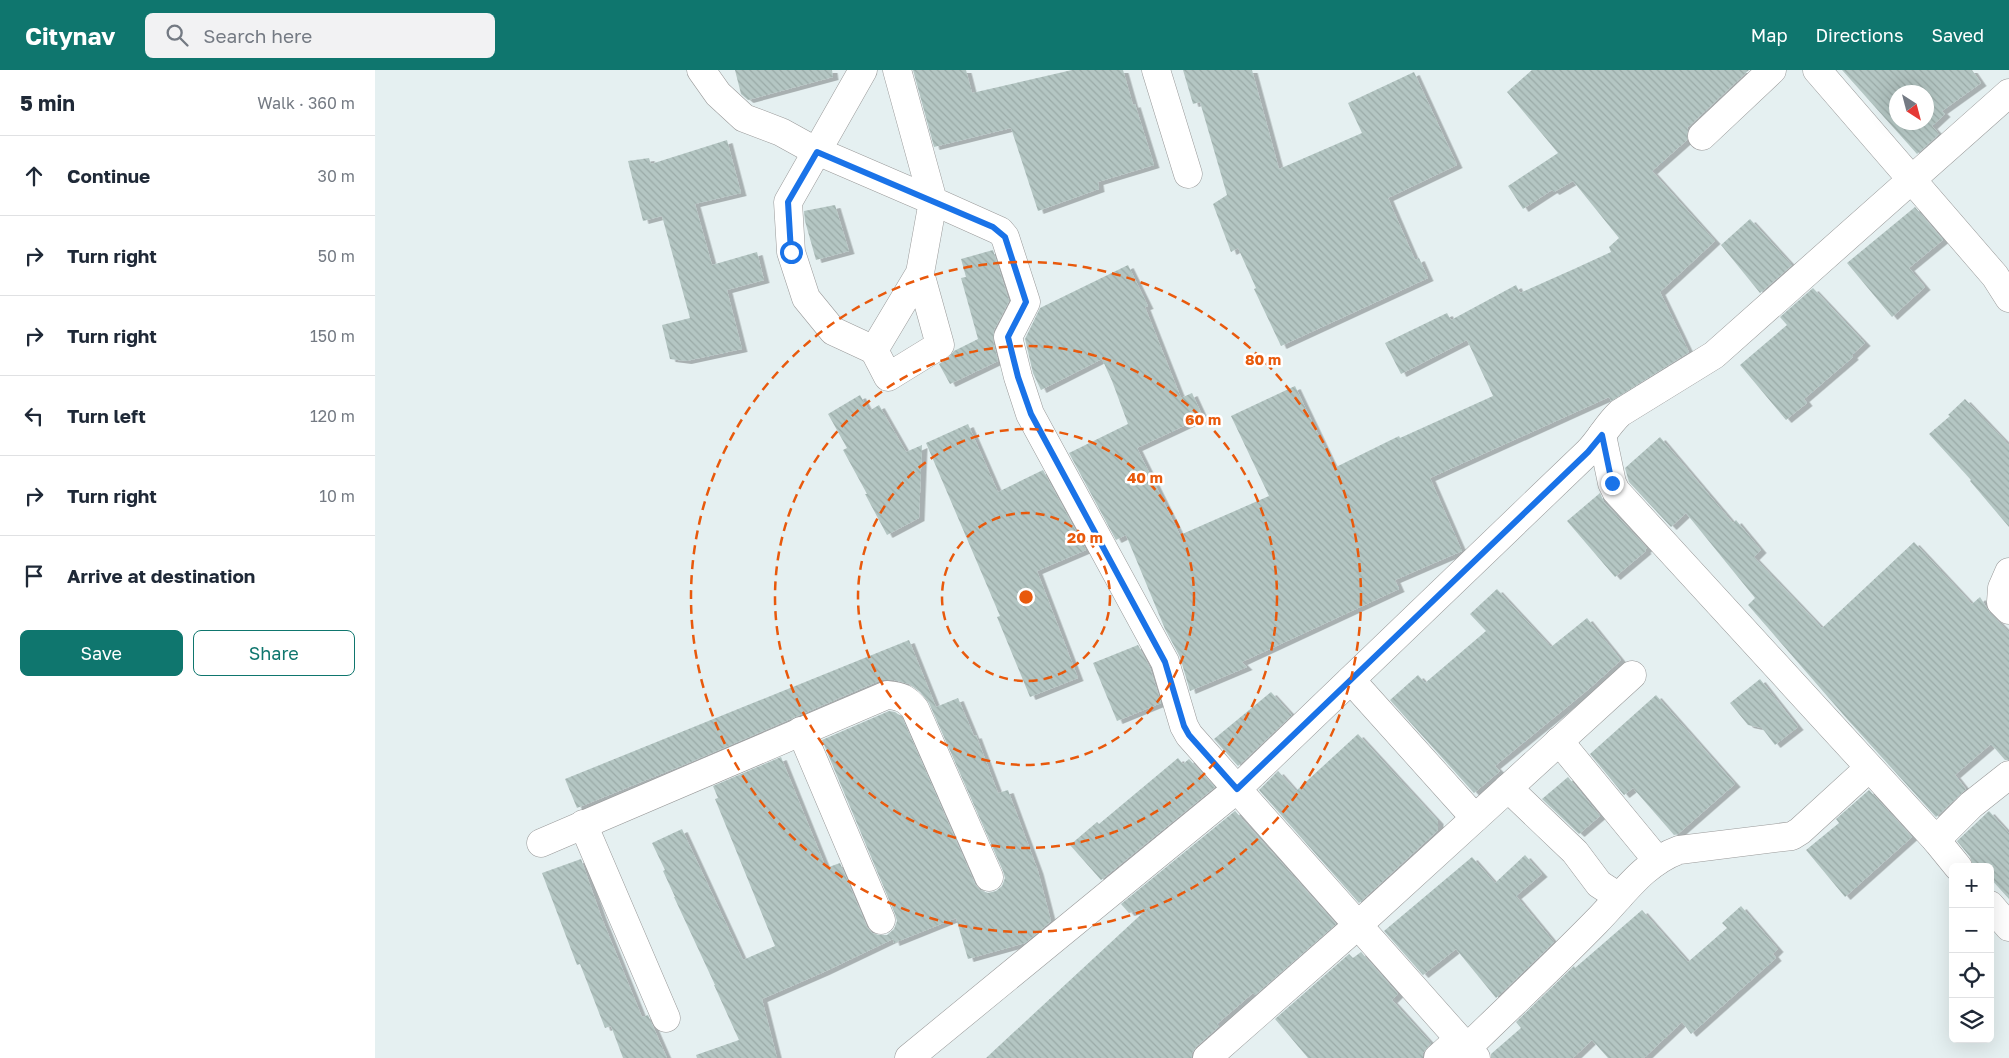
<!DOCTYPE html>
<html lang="en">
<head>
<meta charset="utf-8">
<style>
	body { margin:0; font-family:"Golos Text",sans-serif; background:#f2f2f3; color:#1f2937 }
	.controls { position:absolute; right:15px; bottom:15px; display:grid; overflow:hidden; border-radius:8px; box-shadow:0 5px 20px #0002 }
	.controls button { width:45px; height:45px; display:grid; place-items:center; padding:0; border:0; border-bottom:1px solid #e0e1e3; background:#fff; color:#1f2937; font:25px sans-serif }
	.compass { position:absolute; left:1514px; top:15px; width:45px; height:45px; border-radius:50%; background:#fff; box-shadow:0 5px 20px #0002; rotate:144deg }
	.stop { position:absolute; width:15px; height:15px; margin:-11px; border:4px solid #1a73e8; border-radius:50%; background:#fff }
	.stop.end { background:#1a73e8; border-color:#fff; box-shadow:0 1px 5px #0008 }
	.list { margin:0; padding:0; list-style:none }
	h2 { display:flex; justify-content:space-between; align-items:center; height:65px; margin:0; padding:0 20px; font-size:21px }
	h2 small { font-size:16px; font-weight:400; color:#747a83 }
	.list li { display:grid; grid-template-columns:32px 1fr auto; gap:15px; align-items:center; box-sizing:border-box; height:80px; padding:0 20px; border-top:1px solid #e0e1e3 }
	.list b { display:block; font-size:19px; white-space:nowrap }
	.list em { font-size:16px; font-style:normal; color:#747a83 }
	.actions { display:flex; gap:10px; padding:15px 20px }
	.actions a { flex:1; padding:11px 0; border:1px solid #0f766e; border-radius:8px; text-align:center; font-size:18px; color:#0f766e }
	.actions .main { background:#0f766e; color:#fff }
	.icon { flex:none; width:28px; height:28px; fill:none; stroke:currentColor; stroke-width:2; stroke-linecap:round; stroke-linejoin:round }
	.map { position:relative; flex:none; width:1634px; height:988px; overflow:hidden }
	header { display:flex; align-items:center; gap:30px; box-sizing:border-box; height:70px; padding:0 25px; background:#0f766e; color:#fff }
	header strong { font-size:24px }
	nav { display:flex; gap:28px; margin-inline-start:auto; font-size:18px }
	.search { width:350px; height:45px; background:#f2f2f3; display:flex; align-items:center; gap:12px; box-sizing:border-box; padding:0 18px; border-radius:8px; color:#747a83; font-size:19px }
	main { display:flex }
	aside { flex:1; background:#fff }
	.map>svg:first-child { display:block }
	.building { fill:url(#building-back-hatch); fill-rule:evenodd; filter:url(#shadow) }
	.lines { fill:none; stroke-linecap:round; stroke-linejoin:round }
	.street-casing { stroke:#999; stroke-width:29 }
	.street { stroke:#fff; stroke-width:28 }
	.route { stroke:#1a73e8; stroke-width:6 }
	.ring { fill:none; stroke:#e8590c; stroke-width:2.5; stroke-dasharray:9 6 }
	.centre { fill:#e8590c; stroke:#fff; stroke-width:2.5 }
	.ring-label { font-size:15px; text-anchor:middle; font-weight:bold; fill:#e8590c; stroke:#fff; stroke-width:5; stroke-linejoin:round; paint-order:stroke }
</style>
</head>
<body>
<header>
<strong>Citynav</strong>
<div class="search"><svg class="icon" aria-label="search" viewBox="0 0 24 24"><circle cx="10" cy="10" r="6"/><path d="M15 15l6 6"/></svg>Search here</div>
<nav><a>Map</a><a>Directions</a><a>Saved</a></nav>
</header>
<main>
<aside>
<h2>5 min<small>Walk · 360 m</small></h2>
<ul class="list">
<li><svg class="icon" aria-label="ahead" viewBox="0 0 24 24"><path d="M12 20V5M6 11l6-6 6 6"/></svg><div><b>Continue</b></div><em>30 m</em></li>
<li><svg class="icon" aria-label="right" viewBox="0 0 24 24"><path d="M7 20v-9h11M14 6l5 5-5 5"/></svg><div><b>Turn right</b></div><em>50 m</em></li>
<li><svg class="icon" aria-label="right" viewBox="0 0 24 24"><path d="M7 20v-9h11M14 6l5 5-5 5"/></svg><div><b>Turn right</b></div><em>150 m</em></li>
<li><svg class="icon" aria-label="left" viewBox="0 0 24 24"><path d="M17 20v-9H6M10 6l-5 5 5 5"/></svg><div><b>Turn left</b></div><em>120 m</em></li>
<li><svg class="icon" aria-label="right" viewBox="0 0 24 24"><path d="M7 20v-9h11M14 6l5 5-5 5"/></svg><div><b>Turn right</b></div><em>10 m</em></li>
<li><svg class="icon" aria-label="arrive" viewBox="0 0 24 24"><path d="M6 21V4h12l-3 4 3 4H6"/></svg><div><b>Arrive at destination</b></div></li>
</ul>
<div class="actions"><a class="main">Save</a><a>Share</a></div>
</aside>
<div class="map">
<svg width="1634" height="988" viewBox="0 0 1634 988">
	<defs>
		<pattern id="building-back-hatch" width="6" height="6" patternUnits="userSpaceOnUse" patternTransform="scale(1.25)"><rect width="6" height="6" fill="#b4c6c3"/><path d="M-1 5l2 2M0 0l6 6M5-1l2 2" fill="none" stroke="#9aaaa7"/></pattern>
		<filter id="shadow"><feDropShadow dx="5.5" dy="3" stdDeviation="0" flood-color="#0004"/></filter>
	</defs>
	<rect width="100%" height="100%" fill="#e5f0f1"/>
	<g class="building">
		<polygon points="360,0 457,0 458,7 373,30 366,24"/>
		<polygon points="538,0 591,0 597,23 697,0 748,0 758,35 760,34 779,95 723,112 724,119 663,141 636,58 559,77"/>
		<polygon points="808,0 877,0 904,99 987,63 973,33 1039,2 1082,95 1013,128 1040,190 1044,188 1053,208 906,276 879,219 881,218 863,178 856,182 838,134 852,125 825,32 818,34"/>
		<polygon points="1157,0 1374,0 1312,58 1313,59 1312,70 1277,101 1340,171 1285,222 1314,282 1236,331 1234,327 1055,408 1087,481 1020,510 1024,519 867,592 872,597 815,621 805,587 790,559 751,465 741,470 694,383 753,354 737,311 727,289 666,320 658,303 650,269 665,238 753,195 773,236 770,237 806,328 817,323 828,347 762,378 805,465 894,426 856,346 920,316 959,398 1024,366 1025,368 1118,326 1092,270 1026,304 1010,273 1072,243 1076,250 1141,215 1145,223 1199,199 1236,182 1234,177 1244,168 1198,111 1179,122 1177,120 1148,139 1133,116 1183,83 1132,22"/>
		<path d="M 1467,0 L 1597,0 L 1606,13 L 1567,41 L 1570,44 L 1557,56 L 1564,64 L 1542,84 ZM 1522,22 L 1552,22 L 1552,52 L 1522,52 Z"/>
		<polygon points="352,70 366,123 320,134 337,195 382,182 389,210 352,220 367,279 311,291 295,289 287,255 315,248 287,146 268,151 253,91 274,88 276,94"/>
		<polygon points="460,135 474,181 441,190 430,151 429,141"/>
		<polygon points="1540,137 1568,170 1534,198 1550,217 1517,247 1472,193"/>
		<polygon points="1375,149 1417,195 1385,223 1346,175"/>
		<polygon points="618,180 634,231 619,260 618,271 623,291 575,314 564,294 573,288 579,281 603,269 586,208 591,207 586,189"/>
		<polygon points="1438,218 1490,273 1477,285 1478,287 1429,329 1432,333 1411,350 1365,295 1412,255 1405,247"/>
		<polygon points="485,325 494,341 504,335 531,382 547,375 544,448 512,465 490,424 492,424 468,380 472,378 453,344"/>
		<polygon points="1590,329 1634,375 1634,457 1595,411 1596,410 1554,364 1575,346 1573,345"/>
		<polygon points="593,354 623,422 668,400 711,480 662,501 703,608 655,627 622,547 625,546 551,373"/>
		<polygon points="1285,367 1358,453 1361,450 1386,480 1379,487 1447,558 1539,472 1597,534 1605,527 1615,543 1634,562 1634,690 1630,690 1616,674 1580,705 1591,719 1561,747 1473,650 1373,535 1380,528 1311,443 1296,457 1254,412 1250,398"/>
		<polygon points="1225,423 1229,432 1272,478 1270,480 1271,481 1240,507 1192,451"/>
		<polygon points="1122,519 1176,577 1212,548 1246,590 1215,618 1120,696 1125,701 1099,723 1015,630 1043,605 1050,613 1111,561 1095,544"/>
		<polygon points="534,570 561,637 583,628 599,666 601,665 623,723 633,720 663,801 676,851 650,873 593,889 581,848 519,873 518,869 449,902 387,929 402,988 322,988 321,985 364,970 339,915 340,915 299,827 300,827 288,801 290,800 277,773 307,759 368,890 400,876 340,729 343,728 338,716 406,687 451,798 465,793 492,857 497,863 504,865 512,865 519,859 522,851 520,844 447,670 514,641 520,642 527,647 600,814 605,820 613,823 621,821 627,816 630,808 628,801 554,633 545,622 534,614 519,610 506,610 318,691 202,738 190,709"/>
		<polygon points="763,575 775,598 786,633 742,651 718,593"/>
		<polygon points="1385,609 1423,657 1400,675 1387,658 1373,655 1355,633"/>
		<polygon points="896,622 917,645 863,696 839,669"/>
		<polygon points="1281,625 1360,714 1303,764 1299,765 1258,718 1249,725 1215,684"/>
		<polygon points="983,664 1063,751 1063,760 984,833 884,720 903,701 921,721"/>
		<polygon points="803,688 808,694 814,689 840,717 726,810 695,775 722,752 724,754"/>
		<polygon points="1193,707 1225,746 1204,764 1167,729"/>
		<polygon points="1494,720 1537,767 1470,827 1431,780 1464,753 1461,749"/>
		<polygon points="860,741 961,854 880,925 878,923 842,954 844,956 821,977 817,983 817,988 611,988 773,838 754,843 746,834"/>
		<polygon points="1614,741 1634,763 1634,829 1615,808 1615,797 1598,797 1595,787 1582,771"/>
		<polygon points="1150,785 1167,804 1141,826 1179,872 1121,928 1081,879 1048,905 1009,861 1097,787 1120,813"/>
		<polygon points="206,789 226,846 267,947 273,945 292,988 248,988 236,956 230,958 205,894 202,895 167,803"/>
		<polygon points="1366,836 1403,879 1398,884 1401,888 1316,964 1307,952 1269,988 1233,988 1217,970 1198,988 1116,988 1116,984 1146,958 1141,952 1199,896 1200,898 1267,840 1313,892 1352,858 1347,853"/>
		<polygon points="986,882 1023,924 1017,930 1056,973 1048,983 1048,988 933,988 900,949 974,884 978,888"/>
	</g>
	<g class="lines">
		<defs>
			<g id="street">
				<polyline points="326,0 343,24 369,48 406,62 435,78 558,131 545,203 565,275 513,307 499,280 545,203"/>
				<polyline points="488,0 413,132 416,182 431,228 458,261 499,280"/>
				<polyline points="522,0 558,131 625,161 630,167 651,232 633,267 643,307 655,344 790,592 809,656 814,665 1101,988"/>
				<polyline points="781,0 813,104"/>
				<polyline points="1442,0 1620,206 1634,228"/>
				<polyline points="1327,66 1397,0"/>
				<polyline points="1227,365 1237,413 1241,421 1561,770 1596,735 1634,705"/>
				<polyline points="1634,502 1627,518 1626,532 1634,540"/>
				<polyline points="976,610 1100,748"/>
				<polyline points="426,661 506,850"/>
				<polyline points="1184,671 1282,790"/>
				<polyline points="1133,718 1200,782 1224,814 1244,827"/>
				<polyline points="208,754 291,948"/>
				<polyline points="1561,770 1583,797"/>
				<path d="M 166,773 L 512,625 C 526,626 532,629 540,639 L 614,807"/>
				<polyline points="1615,835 1634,857"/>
				<path d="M 1092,978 C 1135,936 1179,895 1221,852 C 1247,826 1268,793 1304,780 L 1417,766 L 1425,761 L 1494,698"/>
				<path d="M 534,988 L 862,719 L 1213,382 C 1225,370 1232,355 1245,343 L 1339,285 L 1634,23"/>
				<polyline points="832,988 983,855 1257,605"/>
				<polyline points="1063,988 1084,969"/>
			</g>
		</defs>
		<use href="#street" class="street-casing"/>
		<use href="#street" class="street"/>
	</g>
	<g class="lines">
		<polyline class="route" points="416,182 413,132 442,82 618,157 630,167 651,232 633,267 643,307 656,344 790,592 809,656 814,665 862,719 1213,382 1227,365 1237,413"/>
	</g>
	<g class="ring">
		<circle cx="651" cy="527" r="84"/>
		<circle cx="651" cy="527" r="168"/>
		<circle cx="651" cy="527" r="251"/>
		<circle cx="651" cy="527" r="335"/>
	</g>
	<circle cx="651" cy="527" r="8" class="centre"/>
	<g class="ring-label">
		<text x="888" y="295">80 m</text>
		<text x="828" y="355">60 m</text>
		<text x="770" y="413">40 m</text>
		<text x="710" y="473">20 m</text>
	</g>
</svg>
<div class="controls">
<button>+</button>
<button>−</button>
<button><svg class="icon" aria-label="locate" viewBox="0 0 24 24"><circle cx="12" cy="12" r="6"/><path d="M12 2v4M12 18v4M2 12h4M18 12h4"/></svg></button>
<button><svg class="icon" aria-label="layers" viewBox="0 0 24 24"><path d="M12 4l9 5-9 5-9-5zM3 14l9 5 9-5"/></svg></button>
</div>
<svg class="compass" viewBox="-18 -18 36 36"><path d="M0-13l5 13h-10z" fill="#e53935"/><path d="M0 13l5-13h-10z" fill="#747a83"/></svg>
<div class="stop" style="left:416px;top:182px"></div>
<div class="stop end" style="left:1237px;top:413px"></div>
</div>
</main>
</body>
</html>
